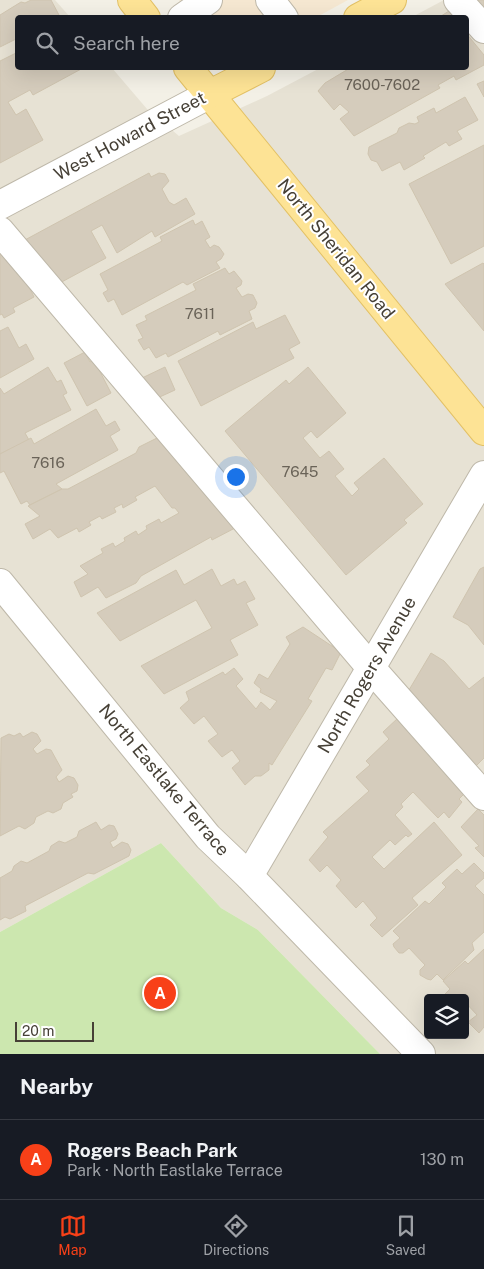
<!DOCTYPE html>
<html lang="en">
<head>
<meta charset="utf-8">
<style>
	body { margin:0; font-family:"Public Sans",sans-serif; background:#20242c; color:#f1f3f6 }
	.controls { position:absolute; right:15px; bottom:15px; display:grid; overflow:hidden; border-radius:5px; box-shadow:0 5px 20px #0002 }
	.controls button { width:45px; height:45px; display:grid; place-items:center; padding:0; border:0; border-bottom:1px solid #363941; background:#171b24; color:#f1f3f6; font:25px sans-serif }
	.scale { position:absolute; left:15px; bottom:12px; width:79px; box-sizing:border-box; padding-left:5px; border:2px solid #464036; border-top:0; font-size:14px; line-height:18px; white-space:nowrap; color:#464036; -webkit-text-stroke:4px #fff; paint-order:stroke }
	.you { position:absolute; left:235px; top:476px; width:18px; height:18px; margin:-12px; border:4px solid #fff; border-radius:50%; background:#1a73e8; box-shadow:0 0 0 8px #1a73e833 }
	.badge { display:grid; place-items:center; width:32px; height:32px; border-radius:50%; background:#f84018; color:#fff; font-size:16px; font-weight:700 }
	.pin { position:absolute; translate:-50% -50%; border:2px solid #fff; box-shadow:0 1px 5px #0006 }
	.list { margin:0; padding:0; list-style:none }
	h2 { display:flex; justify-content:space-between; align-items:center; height:65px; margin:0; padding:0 20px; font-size:21px }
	h2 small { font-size:16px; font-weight:400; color:#9ea1a6 }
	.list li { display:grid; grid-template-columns:32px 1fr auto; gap:15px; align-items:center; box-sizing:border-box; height:80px; padding:0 20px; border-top:1px solid #363941 }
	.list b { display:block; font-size:19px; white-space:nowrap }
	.list p { margin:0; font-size:16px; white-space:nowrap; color:#9ea1a6 }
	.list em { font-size:16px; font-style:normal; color:#9ea1a6 }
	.icon { flex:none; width:28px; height:28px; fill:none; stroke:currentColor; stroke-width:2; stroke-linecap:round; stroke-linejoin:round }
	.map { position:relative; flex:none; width:484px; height:1054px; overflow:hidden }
	.search { position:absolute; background:#171b24; box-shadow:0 5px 20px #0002; left:15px; right:15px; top:15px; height:55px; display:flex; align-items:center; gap:12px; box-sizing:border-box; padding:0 18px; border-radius:5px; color:#9ea1a6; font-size:19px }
	.sheet { height:145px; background:#171b24 }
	nav { display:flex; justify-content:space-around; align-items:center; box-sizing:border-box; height:70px; border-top:1px solid #363941; background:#171b24; font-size:14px; color:#9ea1a6 }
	nav a { display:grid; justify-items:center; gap:2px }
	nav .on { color:#f84018 }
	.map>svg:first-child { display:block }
	.residential { fill:#e7e2d4; fill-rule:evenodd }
	.commercial { fill:#f5e7d1 }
	.green { fill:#cce7af }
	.building { fill:#d5ccbc; stroke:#cfc4af }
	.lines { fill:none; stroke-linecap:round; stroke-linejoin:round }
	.minor-casing { stroke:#beb8a9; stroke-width:30 }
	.major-casing { stroke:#e3c165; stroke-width:30 }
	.minor { stroke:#fff; stroke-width:28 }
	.major { stroke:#fde395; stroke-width:28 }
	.labels { text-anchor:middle; stroke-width:4; stroke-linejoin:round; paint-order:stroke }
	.number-label { font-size:15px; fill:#6a6358 }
	.street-label { font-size:18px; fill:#464036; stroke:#fff }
</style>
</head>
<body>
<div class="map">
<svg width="484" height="1054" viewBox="0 0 484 1054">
	<rect width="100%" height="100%" fill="#f3f0e6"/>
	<path class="residential" d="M 0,0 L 55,0 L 70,17 L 18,18 L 18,68 L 112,68 L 147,109 L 179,136 L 267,96 L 320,68 L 466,68 L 466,18 L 412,17 L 444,0 L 484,0 L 484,1054 L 380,1054 L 258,930 L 221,908 L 161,843 L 0,932 ZM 428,998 L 465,998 L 465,1035 L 428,1035 Z"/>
	<polygon class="commercial" points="179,0 348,0 315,18 194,17"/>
	<polygon class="green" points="161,843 221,908 258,930 380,1054 0,1054 0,932"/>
	<g class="building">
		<polygon points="31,0 51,0 59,15 54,18 18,18 18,38 0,47 0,15 21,2 25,3"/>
		<polygon points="473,0 484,0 484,16"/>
		<polygon points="449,11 454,18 438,18"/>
		<polygon points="466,33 484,55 484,65 456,80 454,76 438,85 440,88 354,136 340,119 349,112 340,104 334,110 318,91 325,83 350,68 466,68"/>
		<polygon points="18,52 18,68 83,68 33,95 30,90 8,102 16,115 26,109 43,140 0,163 0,61"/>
		<polygon points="484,81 484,97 477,84"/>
		<polygon points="465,97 478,120 457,131 462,139 449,146 446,142 423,156 425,158 404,170 400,162 382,171 377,162 371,160 368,154 369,147 397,133 399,128 409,123 415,124 419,122 417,117 434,108 436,113"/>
		<polygon points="484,145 484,246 451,264 409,184"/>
		<polygon points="149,173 151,177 159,173 165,174 169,181 162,189 169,202 174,205 186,198 195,214 155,237 152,231 117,253 102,225 91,231 106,258 58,284 51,277 42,259 39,261 23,241"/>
		<polygon points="193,220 195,225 202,221 210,237 205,240 210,248 214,245 219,247 224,254 221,259 216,262 220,268 187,285 183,282 122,315 114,299 108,302 103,293 108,290 100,274 162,241 160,237"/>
		<polygon points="4,252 23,275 34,297 13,308 15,312 4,318 2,314 0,315 0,254"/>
		<polygon points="483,263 484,264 484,331 445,284"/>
		<polygon points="225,268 229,274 234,271 242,281 241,285 236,288 242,297 248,294 253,295 257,303 255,308 249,311 252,319 220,335 218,331 168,357 166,353 156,358 149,347 144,350 138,340 143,338 136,325 147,320 145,316 196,290 193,284"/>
		<polygon points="285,315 300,343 289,349 294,358 201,406 178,361 253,322 256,329"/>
		<polygon points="8,327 19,348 26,344 34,359 0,378 0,331"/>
		<polygon points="85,352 90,362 94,360 111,393 87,406 64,363"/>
		<polygon points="48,367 57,382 61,380 67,393 63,395 71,410 25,433 29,440 0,454 0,388 4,394"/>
		<polygon points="165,367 175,390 153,400 142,378"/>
		<polygon points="308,367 346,413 317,438 311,431 303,438 320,458 329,451 344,469 335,476 352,496 359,489 354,483 384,458 423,504 404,520 407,523 346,575 225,431 286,380 289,384"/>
		<polygon points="96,409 106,426 115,421 120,430 110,436 118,450 56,484 62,489 30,505 27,501 21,504 4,471 0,473 0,454 31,438 34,444"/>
		<polygon points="159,437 235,528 212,540 211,537 141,576 136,583 106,598 98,587 81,597 74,582 88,574 80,566 103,553 101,549 113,543 115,547 125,541 124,538 136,531 138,535 147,529 146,526 159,519 161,523 179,513 175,508 172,508 155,486 135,497 137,500 123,508 122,504 114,508 116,512 102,519 100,516 89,522 91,525 79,532 77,528 58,538 50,529 33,539 25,524 40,516 28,506 62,489 68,489 136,453 139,447"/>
		<polygon points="484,567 484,645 468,625 453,617 480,569"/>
		<polygon points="212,569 221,586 234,579 237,585 245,581 255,599 246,603 258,625 230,640 238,655 164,694 141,666 212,628 196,600 120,641 97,613 176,570 184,585"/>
		<polygon points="303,627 341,652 332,670 326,668 308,699 312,701 272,765 269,763 269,770 261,776 255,776 245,785 232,768 240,761 232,750 222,757 208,741 218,734 204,716 194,724 180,708 189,700 186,692 223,672 225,675 234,668 243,679 236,686 256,709 261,702 270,710 277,701 260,692 261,689 254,683 259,674 268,679 290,644 286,637"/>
		<polygon points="431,653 444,661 469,689 484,677 484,758 473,769 406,695"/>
		<polygon points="398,718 436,759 434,760 465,793 459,799 462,802 449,818 444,812 438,818 413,792 401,804 403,807 395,815 412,834 408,837 406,835 395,845 390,840 372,857 384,869 434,822 462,855 412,898 418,905 382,937 370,925 377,918 363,901 356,908 336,886 341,880 327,865 320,872 309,860 328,837 323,832 369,791 356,777 370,765 366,761 389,739 383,732"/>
		<polygon points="32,732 37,734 41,741 33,749 37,754 46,749 51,750 62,770 56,777 59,782 68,776 74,778 78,785 77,791 71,794 73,797 63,803 61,809 53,813 48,811 36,817 34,823 25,829 19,826 0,836 1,738 9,734 14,736 20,733 23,737"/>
		<polygon points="478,809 484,815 484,857 475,848 479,846 461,827"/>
		<polygon points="96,822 101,830 109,825 114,826 118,834 116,839 110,842 113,848 122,842 128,844 131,850 129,856 94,874 88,873 25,906 26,911 10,919 5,917 0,920 0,878 12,871 14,866 21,861 27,863 49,851 51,846 59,841 65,843 77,837 79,831"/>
		<polygon points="474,863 484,873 484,878 475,886 484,895 484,932 472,943 474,950 443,980 437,974 431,980 427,979 420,975 420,970 425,965 409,948 403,953 399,953 394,947 393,944 400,938 393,931 425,901 429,904 446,887 442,883 457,869 462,874"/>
		<polygon points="484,949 484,1027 479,1033 468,1022 477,1015 465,1002 465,998 442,997 450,989 443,981 465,961 468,964"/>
	</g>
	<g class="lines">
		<defs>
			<g id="minor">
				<polyline points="270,0 284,18"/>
				<polyline points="458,0 484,29"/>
				<polyline points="182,18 208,0"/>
				<polyline points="0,205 210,94"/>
				<polyline points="0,231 371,668 484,796"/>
				<polyline points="0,583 208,837 249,876 421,1054"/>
				<polyline points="249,876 484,475"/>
			</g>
			<g id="major">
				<polyline points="132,0 146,18"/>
				<polyline points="358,18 392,0"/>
				<polyline points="188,68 484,431"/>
				<polyline points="210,94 261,68"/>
			</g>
		</defs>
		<use href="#minor" class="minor-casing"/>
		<use href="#major" class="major-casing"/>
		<use href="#minor" class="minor"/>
		<use href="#major" class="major"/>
	</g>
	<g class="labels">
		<g class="number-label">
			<text x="382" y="90">7600-7602</text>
			<text x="200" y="319">7611</text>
			<text x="48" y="468">7616</text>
			<text x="300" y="477">7645</text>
		</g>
		<g class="street-label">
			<text transform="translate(130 136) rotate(-28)" y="6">West Howard Street</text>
			<text transform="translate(336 249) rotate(51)" y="6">North Sheridan Road</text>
			<text transform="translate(367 675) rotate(-60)" y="6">North Rogers Avenue</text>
			<text transform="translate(164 780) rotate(50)" y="6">North Eastlake Terrace</text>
		</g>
	</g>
</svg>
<div class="controls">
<button><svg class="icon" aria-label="layers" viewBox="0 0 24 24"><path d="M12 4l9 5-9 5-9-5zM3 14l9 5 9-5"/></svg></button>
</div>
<div class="scale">20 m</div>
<div class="you"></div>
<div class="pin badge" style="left:160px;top:993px">A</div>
<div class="search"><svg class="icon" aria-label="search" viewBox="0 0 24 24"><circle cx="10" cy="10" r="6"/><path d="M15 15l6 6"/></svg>Search here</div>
</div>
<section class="sheet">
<h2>Nearby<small></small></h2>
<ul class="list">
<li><span class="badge">A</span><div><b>Rogers Beach Park</b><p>Park · North Eastlake Terrace</p></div><em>130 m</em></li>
</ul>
</section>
<nav>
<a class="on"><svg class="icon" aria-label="map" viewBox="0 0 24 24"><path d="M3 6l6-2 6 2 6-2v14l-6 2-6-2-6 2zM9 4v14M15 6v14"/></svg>Map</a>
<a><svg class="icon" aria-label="directions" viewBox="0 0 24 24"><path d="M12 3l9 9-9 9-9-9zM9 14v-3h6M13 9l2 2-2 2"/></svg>Directions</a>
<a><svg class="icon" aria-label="saved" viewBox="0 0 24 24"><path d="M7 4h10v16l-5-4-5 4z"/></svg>Saved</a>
</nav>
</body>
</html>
